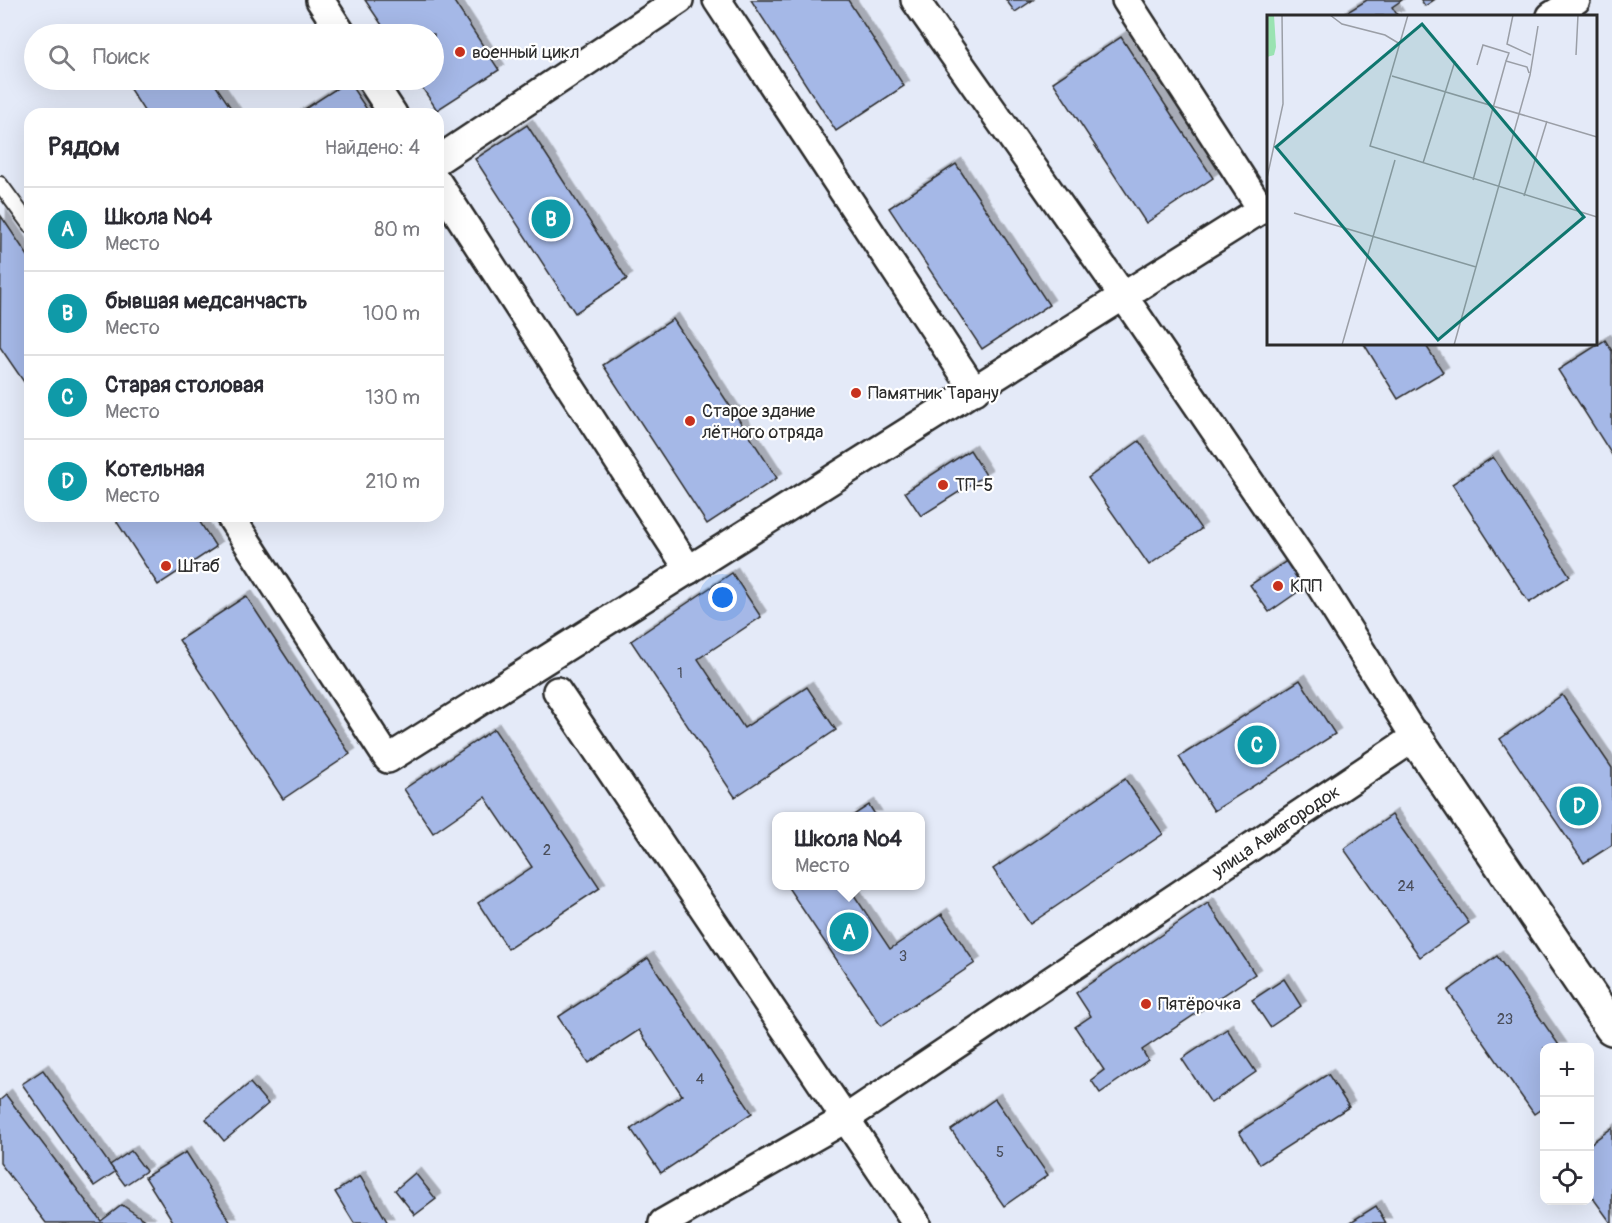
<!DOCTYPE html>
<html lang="ru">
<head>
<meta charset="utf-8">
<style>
	body { margin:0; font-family:Pangolin,sans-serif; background:#f2f2f3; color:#2b2b33 }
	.controls { position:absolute; right:18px; bottom:18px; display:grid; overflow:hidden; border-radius:12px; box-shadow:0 6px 24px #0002 }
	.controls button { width:54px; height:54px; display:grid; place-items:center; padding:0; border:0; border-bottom:2px solid #e1e1e2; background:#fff; color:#2b2b33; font:30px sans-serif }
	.you { position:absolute; left:723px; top:598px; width:21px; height:21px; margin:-15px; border:4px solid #fff; border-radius:50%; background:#1a73e8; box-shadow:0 0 0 9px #1a73e833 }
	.badge { display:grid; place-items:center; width:39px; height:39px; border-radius:50%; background:#c8321e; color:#fff; font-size:20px; font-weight:700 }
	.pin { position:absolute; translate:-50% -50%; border:3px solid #fff; box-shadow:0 2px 6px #0006 }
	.popup { position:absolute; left:772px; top:812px; width:153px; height:78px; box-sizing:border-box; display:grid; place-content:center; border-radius:12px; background:#fff; filter:drop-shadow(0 2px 4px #0005); font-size:20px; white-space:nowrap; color:#7c7c81 }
	.popup b { font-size:22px; color:#2b2b33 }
	.popup::after { content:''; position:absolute; left:50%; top:100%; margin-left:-12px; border:12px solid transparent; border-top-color:#fff }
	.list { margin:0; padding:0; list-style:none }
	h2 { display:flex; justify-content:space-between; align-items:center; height:78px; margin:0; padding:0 24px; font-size:26px }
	h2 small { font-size:20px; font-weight:400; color:#7c7c81 }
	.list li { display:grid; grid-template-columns:39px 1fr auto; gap:18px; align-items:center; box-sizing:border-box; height:84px; padding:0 24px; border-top:2px solid #e1e1e2 }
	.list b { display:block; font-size:22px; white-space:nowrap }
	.list p { margin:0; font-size:20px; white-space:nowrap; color:#7c7c81 }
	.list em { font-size:20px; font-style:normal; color:#7c7c81 }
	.icon { flex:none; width:33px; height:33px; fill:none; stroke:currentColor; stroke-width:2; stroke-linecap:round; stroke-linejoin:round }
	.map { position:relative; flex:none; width:1612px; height:1223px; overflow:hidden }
	.search { position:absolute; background:#fff; box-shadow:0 6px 24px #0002; left:24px; top:24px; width:420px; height:66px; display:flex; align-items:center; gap:15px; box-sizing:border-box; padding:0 21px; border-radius:33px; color:#7c7c81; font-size:22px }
	.panel { position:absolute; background:#fff; box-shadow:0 6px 24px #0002; left:24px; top:108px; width:420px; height:414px; border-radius:18px }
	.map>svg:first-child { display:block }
	.building { fill:#a5b8e7; stroke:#2b2b2b; stroke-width:1.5; filter:url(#shadow) }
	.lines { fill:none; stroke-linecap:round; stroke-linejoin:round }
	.lane-casing { stroke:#2b2b2b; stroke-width:18 }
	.street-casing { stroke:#2b2b2b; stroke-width:32 }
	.secondary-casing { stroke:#2b2b2b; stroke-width:38 }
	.lane { stroke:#fff; stroke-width:14 }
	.street { stroke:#fff; stroke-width:27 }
	.secondary { stroke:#fff; stroke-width:33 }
	.poi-dot { fill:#c8321e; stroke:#fff; stroke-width:2 }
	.labels { text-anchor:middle; stroke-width:4.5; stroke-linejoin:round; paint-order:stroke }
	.number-label { font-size:15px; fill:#4a4e5a }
	.poi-label { font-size:18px; fill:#2b2b2b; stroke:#fff; text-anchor:start }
	.street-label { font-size:18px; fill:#2b2b2b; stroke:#fff }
	.inset-road { fill:none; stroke:#9a9ea6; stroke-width:1.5 }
	.view { fill:#0f766e; fill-opacity:0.15; stroke:#0f766e; stroke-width:3 }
	.inset-edge { fill:none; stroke:#2b2b2b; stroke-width:3 }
</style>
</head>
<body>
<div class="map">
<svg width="1612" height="1223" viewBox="0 0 1612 1223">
	<defs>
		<filter id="shadow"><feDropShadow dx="5.5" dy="-5.5" stdDeviation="0" flood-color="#0004"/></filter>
	</defs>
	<rect width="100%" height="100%" fill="#e4eaf8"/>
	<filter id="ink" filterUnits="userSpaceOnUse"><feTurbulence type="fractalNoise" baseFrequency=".0167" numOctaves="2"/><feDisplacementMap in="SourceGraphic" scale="12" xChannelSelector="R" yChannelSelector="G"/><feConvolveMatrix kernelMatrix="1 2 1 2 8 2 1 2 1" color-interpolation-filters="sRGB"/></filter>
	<g filter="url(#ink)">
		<g class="building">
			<polygon points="365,0 453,0 499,70 437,110 417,80 434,80 434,34 388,34"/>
			<polygon points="751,0 848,0 904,86 836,131"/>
			<polygon points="1006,0 1033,0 1015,12"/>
			<polygon points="1367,0 1402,0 1392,7 1398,16 1341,16"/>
			<polygon points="1421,0 1434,0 1425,6"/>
			<polygon points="1121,37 1213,178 1146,223 1053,82"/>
			<polygon points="131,80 212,80 235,114 146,114 126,83"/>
			<polygon points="348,81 370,114 297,114"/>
			<polygon points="527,125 627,279 575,313 475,159"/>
			<polygon points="956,164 1049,305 982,349 889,208"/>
			<polygon points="1,216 30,259 30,378 24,382 0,347"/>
			<polygon points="673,319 777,478 707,524 603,365"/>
			<polygon points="1605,340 1612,351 1612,455 1558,370"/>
			<polygon points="1364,344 1425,344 1443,372 1398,399"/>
			<polygon points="1139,441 1201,529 1149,565 1088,478"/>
			<polygon points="970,450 986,475 921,516 905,492"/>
			<polygon points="1493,457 1570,576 1529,603 1452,484"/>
			<polygon points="113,516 196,516 216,547 158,585"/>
			<polygon points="1288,560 1305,587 1269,612 1250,585"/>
			<polygon points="732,573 761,617 698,659 744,728 807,687 836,730 735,797 631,641"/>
			<polygon points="246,596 350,754 283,799 179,640"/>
			<polygon points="1300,680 1335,734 1214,811 1179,757"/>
			<polygon points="1562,695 1612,768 1612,845 1584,863 1500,739"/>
			<polygon points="494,729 600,888 508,949 478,903 532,867 485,797 433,833 404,789"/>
			<polygon points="1125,779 1163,834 1030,924 993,869"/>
			<polygon points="869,805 876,816 852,816"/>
			<polygon points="1392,815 1469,923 1420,957 1344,849"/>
			<polygon points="787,886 848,886 890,949 942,914 975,963 881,1026"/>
			<polygon points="1208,903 1255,974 1142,1050 1148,1060 1100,1093 1091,1080 1104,1070 1075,1027 1091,1016 1076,993"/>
			<polygon points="1497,956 1561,1048 1544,1048 1544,1107 1534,1114 1448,991"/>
			<polygon points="648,958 752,1113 661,1173 631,1129 682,1095 639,1030 589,1063 558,1017"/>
			<polygon points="1284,979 1301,1006 1270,1027 1252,1000"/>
			<polygon points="1227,1029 1256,1072 1211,1103 1182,1059"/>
			<polygon points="43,1070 115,1172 94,1186 22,1084"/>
			<polygon points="1328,1074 1349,1107 1260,1164 1239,1132"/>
			<polygon points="250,1083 268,1104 224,1141 206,1119"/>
			<polygon points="6,1095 101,1221 122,1205 149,1223 46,1223 0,1163 0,1100"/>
			<polygon points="995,1099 1048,1175 1004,1206 951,1130"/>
			<polygon points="1612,1128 1612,1223 1611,1223 1590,1194 1590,1144"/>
			<polygon points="131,1151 146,1171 125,1185 110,1165"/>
			<polygon points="186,1152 231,1223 174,1223 145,1177"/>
			<polygon points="415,1173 436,1199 415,1215 395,1190"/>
			<polygon points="360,1176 388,1223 354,1223 335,1192"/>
			<polygon points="1376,1206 1386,1223 1349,1223"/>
		</g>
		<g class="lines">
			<defs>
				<polyline id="lane" points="0,184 30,225"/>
				<g id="street">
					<polyline points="320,0 342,34"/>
					<polyline points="717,0 975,391"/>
					<polyline points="1126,0 1262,210"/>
					<polyline points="1551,16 1576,0"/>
					<polyline points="371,80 393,114"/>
					<polyline points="438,160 679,0"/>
					<polyline points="438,183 689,570"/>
					<polyline points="230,516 388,759 1268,205"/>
					<polyline points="557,691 916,1223"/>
					<polyline points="663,1223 845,1119 1415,737 1318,582 1124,297 915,0"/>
				</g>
				<polyline id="secondary" points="1415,737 1612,1028"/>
			</defs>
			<use href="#lane" class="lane-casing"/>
			<use href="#street" class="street-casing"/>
			<use href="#secondary" class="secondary-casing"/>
			<use href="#lane" class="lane"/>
			<use href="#street" class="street"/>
			<use href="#secondary" class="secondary"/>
		</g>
	</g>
	<g class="poi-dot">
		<circle cx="460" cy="52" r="6"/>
		<circle cx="856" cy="393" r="6"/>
		<circle cx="690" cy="421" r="6"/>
		<circle cx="943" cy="485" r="6"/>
		<circle cx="166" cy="566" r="6"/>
		<circle cx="1278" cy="586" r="6"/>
		<circle cx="1146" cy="1004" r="6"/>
	</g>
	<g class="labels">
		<g class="number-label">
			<text x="680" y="678">1</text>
			<text x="547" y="855">2</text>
			<text x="1406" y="891">24</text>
			<text x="903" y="961">3</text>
			<text x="1505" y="1024">23</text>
			<text x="700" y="1084">4</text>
			<text x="1000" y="1157">5</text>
		</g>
		<g class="poi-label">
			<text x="472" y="58">военный цикл</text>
			<text x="868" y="399">Памятник Тарану</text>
			<text x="702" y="417">Старое здание<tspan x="702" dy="21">лётного отряда</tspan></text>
			<text x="955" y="491">ТП-5</text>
			<text x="178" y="572">Штаб</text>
			<text x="1290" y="592">КПП</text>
			<text x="1158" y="1010">Пятёрочка</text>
		</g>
		<g class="street-label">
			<text transform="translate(1276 831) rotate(-34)" y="6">улица Авиагородок</text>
		</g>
	</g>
	<g transform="translate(1267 15)">
		<rect width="330" height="330" fill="#e4eaf8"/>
		<path d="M 0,0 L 7,0 L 9,32 L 7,40 L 0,42 Z" fill="#9ae3b2"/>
		<path class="inset-road" d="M 63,0 L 75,9 L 118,20 L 133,29M 141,0 L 103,131 L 330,202M 246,0 L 240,29 L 264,40M 309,40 L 311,0M 210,50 L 216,30 L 242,38 L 239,46 L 260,52 L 262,58M 125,61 L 330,122M 156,148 L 188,46M 0,163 L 16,89 L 15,0M 206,165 L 239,46M 257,181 L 280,106M 27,198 L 209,252M 75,330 L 128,145M 187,330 L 263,60 L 271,11"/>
		<path class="view" d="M 155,9 L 317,202 L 171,325 L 9,132 Z"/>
		<rect width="330" height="330" class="inset-edge"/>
	</g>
</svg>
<div class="controls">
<button>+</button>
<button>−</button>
<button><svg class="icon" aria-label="locate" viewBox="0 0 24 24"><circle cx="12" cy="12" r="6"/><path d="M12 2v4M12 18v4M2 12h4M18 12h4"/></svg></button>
</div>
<div class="you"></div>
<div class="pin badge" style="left:849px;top:932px;background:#0f9aa8">A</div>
<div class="popup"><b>Школа №4</b>Место</div>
<div class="pin badge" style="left:551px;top:219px;background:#0f9aa8">B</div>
<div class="pin badge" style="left:1257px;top:745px;background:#0f9aa8">C</div>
<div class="pin badge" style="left:1579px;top:806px;background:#0f9aa8">D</div>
<div class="search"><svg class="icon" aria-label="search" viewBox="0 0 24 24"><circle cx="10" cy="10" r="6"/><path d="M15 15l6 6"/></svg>Поиск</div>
<section class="panel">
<h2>Рядом<small>Найдено: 4</small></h2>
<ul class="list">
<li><span class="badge" style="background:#0f9aa8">A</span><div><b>Школа №4</b><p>Место</p></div><em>80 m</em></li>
<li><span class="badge" style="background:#0f9aa8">B</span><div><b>бывшая медсанчасть</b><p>Место</p></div><em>100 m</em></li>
<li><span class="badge" style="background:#0f9aa8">C</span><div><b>Старая столовая</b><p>Место</p></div><em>130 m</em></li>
<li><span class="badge" style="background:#0f9aa8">D</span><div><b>Котельная</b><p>Место</p></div><em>210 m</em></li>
</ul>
</section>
</div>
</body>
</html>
